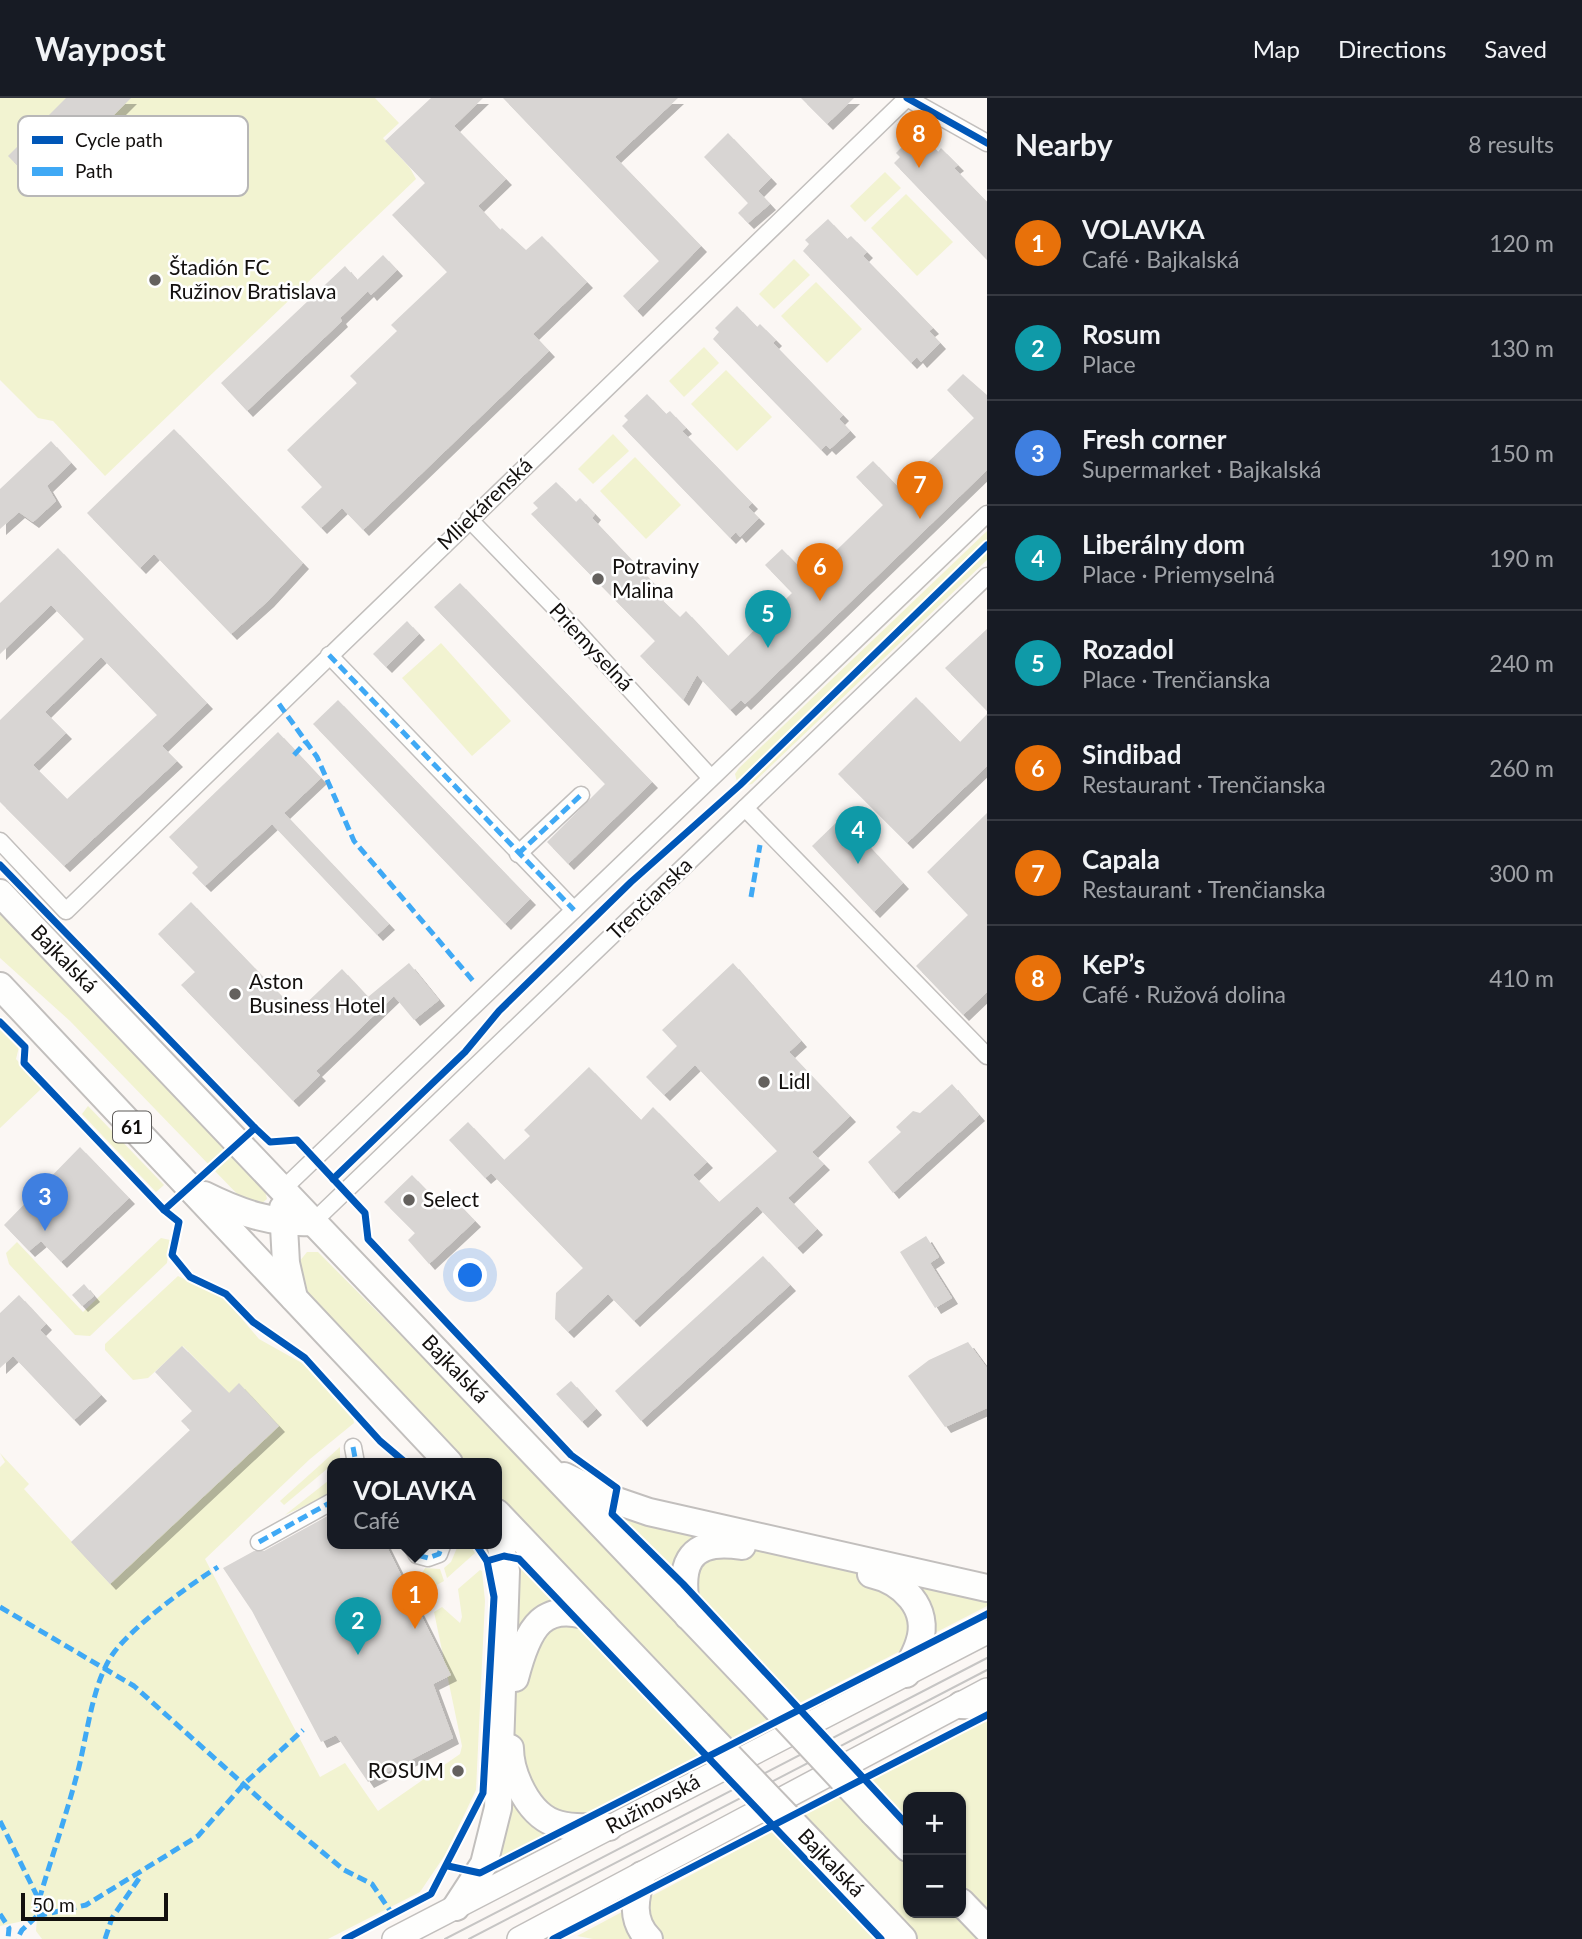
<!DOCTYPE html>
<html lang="en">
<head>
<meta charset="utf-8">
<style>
	body { margin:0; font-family:Lato,sans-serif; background:#242831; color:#f1f3f6 }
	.controls { position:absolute; right:21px; bottom:21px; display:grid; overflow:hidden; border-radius:14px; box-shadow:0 2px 5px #0004 }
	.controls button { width:63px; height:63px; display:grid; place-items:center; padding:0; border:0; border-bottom:2px solid #363941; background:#171b24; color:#f1f3f6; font:35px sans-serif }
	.scale { position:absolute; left:21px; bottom:18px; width:147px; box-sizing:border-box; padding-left:7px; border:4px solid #13100e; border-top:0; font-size:19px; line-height:24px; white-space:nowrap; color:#13100e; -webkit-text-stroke:5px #fff; paint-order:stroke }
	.you { position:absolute; left:471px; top:1178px; width:24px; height:24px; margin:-18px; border:5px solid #fff; border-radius:50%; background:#1a73e8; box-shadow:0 0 0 10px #1a73e833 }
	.badge { display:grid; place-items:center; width:46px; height:46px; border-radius:50%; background:#b2b1b2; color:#fff; font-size:23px; font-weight:700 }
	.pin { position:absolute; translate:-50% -58px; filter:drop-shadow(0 2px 4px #0008) }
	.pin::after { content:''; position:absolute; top:37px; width:24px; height:21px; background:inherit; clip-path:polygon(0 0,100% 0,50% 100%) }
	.popup { position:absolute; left:327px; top:1360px; width:175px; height:91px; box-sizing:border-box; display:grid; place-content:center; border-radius:14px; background:#171b24; filter:drop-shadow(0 2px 5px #0005); font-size:23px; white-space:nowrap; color:#9ea1a6 }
	.popup b { font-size:26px; color:#f1f3f6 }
	.popup::after { content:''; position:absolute; left:50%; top:100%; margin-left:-14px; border:14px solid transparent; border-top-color:#171b24 }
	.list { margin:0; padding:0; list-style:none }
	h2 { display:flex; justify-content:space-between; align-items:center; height:91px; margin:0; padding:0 28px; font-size:30px }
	h2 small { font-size:23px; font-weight:400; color:#9ea1a6 }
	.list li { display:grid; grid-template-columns:46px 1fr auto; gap:21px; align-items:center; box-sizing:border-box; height:105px; padding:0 28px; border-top:2px solid #363941 }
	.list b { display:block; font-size:26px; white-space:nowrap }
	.list p { margin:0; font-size:23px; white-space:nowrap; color:#9ea1a6 }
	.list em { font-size:23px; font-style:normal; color:#9ea1a6 }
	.map { position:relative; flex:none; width:987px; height:1841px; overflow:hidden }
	header { display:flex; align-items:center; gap:42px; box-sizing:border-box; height:98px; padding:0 35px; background:#171b24; border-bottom:2px solid #363941 }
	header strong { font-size:33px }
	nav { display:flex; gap:38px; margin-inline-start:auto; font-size:24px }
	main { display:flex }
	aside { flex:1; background:#171b24 }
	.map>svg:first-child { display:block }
	.green { fill:#f2f3d1; fill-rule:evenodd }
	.building { fill:#d8d5d3; fill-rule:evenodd; filter:url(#shadow) }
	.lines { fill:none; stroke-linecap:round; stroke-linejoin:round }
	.street-casing { stroke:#c2bfbd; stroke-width:19 }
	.secondary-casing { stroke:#c2bfbd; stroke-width:26 }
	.primary-casing { stroke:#c2bfbd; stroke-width:30 }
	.street { stroke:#fefefd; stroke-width:16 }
	.secondary { stroke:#fefefd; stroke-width:23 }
	.primary { stroke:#fefefd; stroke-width:26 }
	.tram { stroke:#c6c5c4; stroke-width:2 }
	.primary-bridge-casing { stroke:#c2bfbd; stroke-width:30; stroke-linecap:butt }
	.primary-bridge { stroke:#fefefd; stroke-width:26 }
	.quiet { stroke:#3fa9f5; stroke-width:5; stroke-dasharray:10 5; stroke-linecap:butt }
	.cycleway-casing { stroke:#fff; stroke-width:11 }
	.cycleway { stroke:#0057b8; stroke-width:7 }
	.poi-dot { fill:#64615e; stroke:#fff; stroke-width:2.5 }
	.labels { text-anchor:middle; stroke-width:5; stroke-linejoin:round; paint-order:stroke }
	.shield { fill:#fff; stroke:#5a5856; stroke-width:2 }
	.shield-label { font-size:19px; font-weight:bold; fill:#13100e }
	.poi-label { font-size:21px; fill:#13100e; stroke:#fff; text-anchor:start }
	.street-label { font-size:21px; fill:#13100e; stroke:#fff }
	.key { fill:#fff; stroke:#b8b7b7; stroke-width:2 }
	.key-label { font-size:19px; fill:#13100e }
</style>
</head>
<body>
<header>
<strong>Waypost</strong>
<nav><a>Map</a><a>Directions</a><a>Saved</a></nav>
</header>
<main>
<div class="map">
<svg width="987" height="1841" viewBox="0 0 987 1841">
	<defs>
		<filter id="shadow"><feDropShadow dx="6" dy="6" stdDeviation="0" flood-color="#0004"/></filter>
	</defs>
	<rect width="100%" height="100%" fill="#fbf7f4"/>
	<g class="green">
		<polygon points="0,0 375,0 399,25 383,40 410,70 416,81 105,378 53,323 38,320 0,282"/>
		<polygon points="885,74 901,90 865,124 850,108"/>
		<polygon points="906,96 953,144 917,178 871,130"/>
		<polygon points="794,161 810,177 774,211 759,196"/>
		<polygon points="816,184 862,231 827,265 781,218"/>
		<polygon points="704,249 719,265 684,299 669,283"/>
		<polygon points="726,272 772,319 737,353 691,306"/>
		<polygon points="613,336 629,353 593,386 578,371"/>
		<polygon points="635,359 681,407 646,441 600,393"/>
		<polygon points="987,433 987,462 752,686 742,688 737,684 735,676 739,670"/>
		<polygon points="441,545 511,623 472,658 402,580"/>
		<polygon points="0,812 264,1088 267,1101 261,1106 242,1101 70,923 0,860"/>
		<polygon points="0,930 19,949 16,961 42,990 0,1030"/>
		<polygon points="88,1008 164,1087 156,1094 82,1016"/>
		<polygon points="161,1140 170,1142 167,1165 90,1238 75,1237 9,1166 6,1155 17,1144 83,1214"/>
		<polygon points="307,1154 318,1154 558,1396 987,1495 987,1508 494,1763 512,1413 497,1397 497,1365 467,1365 305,1195 299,1164"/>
		<polygon points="178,1178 225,1201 259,1241 309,1269 352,1315 354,1325 310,1361 205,1461 320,1679 345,1665 378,1713 460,1656 462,1648 434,1514 442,1509 460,1525 462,1519 458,1491 480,1472 482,1473 485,1503 476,1692 445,1757 420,1794 328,1841 42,1841 36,1833 37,1820 0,1828 0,1369 5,1364 0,1355 29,1386 24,1391 110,1486 229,1295 183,1248 148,1280 133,1282 105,1252 105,1246"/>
		<polygon points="340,1349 340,1360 284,1407 280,1403"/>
		<polygon points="333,1379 333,1395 285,1417"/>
		<polygon points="459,1445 470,1445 475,1455 447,1480 444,1470 451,1464"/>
		<polygon points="425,1470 440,1471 444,1483 422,1495 416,1486"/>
		<path d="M 987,1618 L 987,1841 L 593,1841 L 577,1838 ZM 908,1699 L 961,1699 L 961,1815 L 908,1815 Z"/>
	</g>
	<g class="building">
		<polygon points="66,0 131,0 40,91 8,58"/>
		<polygon points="431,0 483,0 454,28 506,81 478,108 500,132 502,130 526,152 542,138 587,184 533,236 549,253 363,432 342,410 321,430 301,409 322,389 287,352 357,285 350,278 397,233 391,227 447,174 392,117 425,85 385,43"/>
		<polygon points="503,0 678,0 615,59 701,148 637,213 623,198 659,163"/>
		<polygon points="801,0 854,0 827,26"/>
		<polygon points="918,33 938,54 941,50 958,67 954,70 987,104 987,162 894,65 900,59 896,55"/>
		<polygon points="728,35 771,80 758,93 770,106 748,125 738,115 748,105 704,59"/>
		<polygon points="828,121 847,141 851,138 867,154 863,158 933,230 929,233 940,245 921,264 917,259 911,265 803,153 809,146 805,142"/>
		<polygon points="383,157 397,172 371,197 368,193 340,220 342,223 247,313 221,285 345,168 357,182"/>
		<polygon points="737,208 757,229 760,226 776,242 773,245 843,317 839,321 850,333 830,351 826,347 821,352 713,241 719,234 715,230"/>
		<polygon points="963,276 987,297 987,372 745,606 741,602 730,612 697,577 683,602 640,558 655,543 531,416 538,410 533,405 556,384 576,404 580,400 595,416 592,420 661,493 657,497 680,519 686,513 728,558 792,495 765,467 782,451 809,479 883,407 856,379 873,363 900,391 974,320 947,292"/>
		<polygon points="647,296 666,316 670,313 686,330 682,333 752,405 748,409 759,420 740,439 736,434 730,440 622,328 628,322 624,318"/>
		<polygon points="174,331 303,465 268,503 231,536 154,456 140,470 87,415"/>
		<polygon points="51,343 71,365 47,388 56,403 33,424 19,414 0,431 0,391"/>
		<path d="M 58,450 L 207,605 L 162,648 L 177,663 L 64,768 L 0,704 L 0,622 L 84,541 L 51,507 L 0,556 L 0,505 ZM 101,559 L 157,617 L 67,701 L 33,667 L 66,635 L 45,614 Z"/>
		<polygon points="460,485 652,684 568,766 547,744 605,686 434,509"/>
		<polygon points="407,523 419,536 386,569 373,556"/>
		<polygon points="987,531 987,613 945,570"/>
		<polygon points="916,599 960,644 987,616 987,668 907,745 838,676"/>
		<polygon points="338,602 530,801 505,826 313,626"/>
		<polygon points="278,634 321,680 284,715 389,826 377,837 272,726 205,788 192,775 198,769 169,739"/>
		<polygon points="987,715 987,894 963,917 916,868 968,817 927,774"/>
		<polygon points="842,719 903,785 874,814 812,748"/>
		<polygon points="191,804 297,914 342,871 368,899 409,865 439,902 414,922 394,898 316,973 320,977 293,1003 181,887 195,874 158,836"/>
		<polygon points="733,865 801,943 789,954 850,1018 812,1054 824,1066 788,1100 817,1131 797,1150 757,1108 634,1223 608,1196 568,1234 555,1221 556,1195 583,1170 491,1075 485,1080 449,1042 468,1024 504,1062 530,1038 524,1032 589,969 641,1022 653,1009 707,1064 693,1077 719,1104 777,1053 695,967 664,997 646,979 677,948 662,932"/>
		<polygon points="952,986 979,1017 893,1095 868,1064 901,1034 896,1029 913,1013 920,1015"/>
		<polygon points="80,1049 129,1100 61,1164 41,1143 29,1153 4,1127"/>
		<polygon points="412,1077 445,1111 455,1102 475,1123 429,1166 408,1142 415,1135 384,1104"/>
		<polygon points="926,1138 939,1159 930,1165 952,1200 935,1210 900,1154"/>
		<polygon points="763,1158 790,1187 641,1323 615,1293"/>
		<polygon points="84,1186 94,1198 82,1208 72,1197"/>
		<polygon points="19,1197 46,1226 40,1232 101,1297 74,1322 13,1258 0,1270 0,1215"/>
		<polygon points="968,1244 987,1270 987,1310 945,1329 908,1278 929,1262"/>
		<polygon points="182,1248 229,1295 239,1285 279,1328 110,1486 71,1444 190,1332 181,1323 192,1313 155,1274"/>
		<polygon points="571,1283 596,1311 582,1324 556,1296"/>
		<polygon points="333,1415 333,1445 385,1445 451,1577 433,1586 453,1640 368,1684 336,1637 321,1644 252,1513 223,1470 254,1453 264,1453"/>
	</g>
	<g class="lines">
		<defs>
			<g id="street">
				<polyline points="469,421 560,515 711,680"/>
				<polyline points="329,557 574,812"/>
				<polyline points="745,710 987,958"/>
				<polyline points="0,743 66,813 907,0 987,45"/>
				<polyline points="518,756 581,697"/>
				<polyline points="283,1091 987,416"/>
				<polyline points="313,1124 987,478"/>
				<polyline points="353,1349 356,1365"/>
				<polyline points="259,1444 333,1403"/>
				<polyline points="410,1445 417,1457 428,1460 439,1456 443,1445"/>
			</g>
			<g id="secondary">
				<polyline points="394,1841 987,1534"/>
				<polyline points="519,1841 987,1592"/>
			</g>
			<g id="primary">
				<polyline points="0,795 759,1592"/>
				<polyline points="0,888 449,1365"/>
				<path d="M 204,1097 C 240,1115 272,1126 313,1124"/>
				<polyline points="283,1110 286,1165 294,1200"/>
				<polyline points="564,1378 614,1402 649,1414 987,1490"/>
				<polyline points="497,1415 698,1626"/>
				<path d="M 871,1476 C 902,1483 931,1510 919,1545 C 916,1556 909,1565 906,1576"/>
				<path d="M 688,1518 C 678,1470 685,1439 742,1448"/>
				<path d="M 515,1580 C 528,1530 542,1499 599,1522"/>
				<polyline points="961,1607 987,1608"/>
				<path d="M 510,1650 C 510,1664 513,1674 519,1687 C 540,1732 564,1730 609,1729"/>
				<polyline points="874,1715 908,1750"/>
				<polyline points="813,1746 903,1841"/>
				<path d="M 642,1777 C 635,1800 630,1822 649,1841"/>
				<polyline points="961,1804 987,1831"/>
				<polyline points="456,1809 484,1766 498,1710 506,1473 497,1430"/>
			</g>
		</defs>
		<use href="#street" class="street-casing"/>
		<use href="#secondary" class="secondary-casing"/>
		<use href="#primary" class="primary-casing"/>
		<use href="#street" class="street"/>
		<use href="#secondary" class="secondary"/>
		<use href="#primary" class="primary"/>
		<g class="tram">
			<polyline points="445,1841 987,1560"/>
			<polyline points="469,1841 987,1572"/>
		</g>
		<defs>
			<g id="primary-bridge">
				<polyline points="759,1592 874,1715"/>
				<polyline points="698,1626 813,1746"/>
			</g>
		</defs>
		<use href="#primary-bridge" class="primary-bridge-casing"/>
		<use href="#primary-bridge" class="primary-bridge"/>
		<g class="quiet">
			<polyline points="329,557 574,812"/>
			<polyline points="279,606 317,659 354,743 474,884"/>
			<polyline points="294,657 306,644"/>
			<polyline points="518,756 581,697"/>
			<polyline points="751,799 760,747"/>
			<polyline points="353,1349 356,1365"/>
			<polyline points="259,1444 333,1403"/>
			<polyline points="410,1445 417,1457 428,1460 439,1456 443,1445"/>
			<polyline points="0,1509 134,1588 279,1718 344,1772 372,1786 393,1817"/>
			<polyline points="0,1723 39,1802 37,1818 22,1832 17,1841"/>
			<path d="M 39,1802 C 51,1761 65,1721 76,1680 C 87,1643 91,1584 115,1553 C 136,1526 189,1487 218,1469"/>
			<polyline points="0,1816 9,1830 8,1841"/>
			<polyline points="37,1818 86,1807 198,1738 244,1686 303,1632"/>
			<polyline points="105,1841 112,1820 140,1779"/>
		</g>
		<defs>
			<g id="cycleway">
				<polyline points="907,0 987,45"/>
				<polyline points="0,767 255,1030 270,1044 297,1042 365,1115 368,1141 571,1357 617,1390 612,1416 683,1486 908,1728"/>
				<polyline points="0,924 25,949 24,965 164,1112 179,1124 172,1157 190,1179 226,1196 253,1224 305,1260 380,1343 406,1365"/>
				<polyline points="333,1081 465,954 499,913 631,784 740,687 987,447"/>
				<polyline points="164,1112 255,1030"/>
				<polyline points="487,1463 504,1458 519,1461 881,1841"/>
				<polyline points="448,1768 480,1775 987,1516"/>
				<polyline points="345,1841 431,1796 483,1695 494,1499 487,1463 475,1445"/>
				<polyline points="553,1841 987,1617"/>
			</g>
		</defs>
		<use href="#cycleway" class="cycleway-casing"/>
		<use href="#cycleway" class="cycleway"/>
	</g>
	<g class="poi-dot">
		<circle cx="155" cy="182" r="7"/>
		<circle cx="598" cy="481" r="7"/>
		<circle cx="235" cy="896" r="7"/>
		<circle cx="764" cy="984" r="7"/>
		<circle cx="409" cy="1102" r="7"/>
		<circle cx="458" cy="1673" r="7"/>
	</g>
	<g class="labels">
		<rect class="shield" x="113" y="1013.5" width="38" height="31" rx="5"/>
		<g class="shield-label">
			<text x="132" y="1036">61</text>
		</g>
		<g class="poi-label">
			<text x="169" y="177">Štadión FC<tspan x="169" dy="24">Ružinov Bratislava</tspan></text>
			<text x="612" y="476">Potraviny<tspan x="612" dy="24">Malina</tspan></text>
			<text x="249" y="891">Aston<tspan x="249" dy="24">Business Hotel</tspan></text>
			<text x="778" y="991">Lidl</text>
			<text x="423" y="1109">Select</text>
			<text x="444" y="1680" text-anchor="end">ROSUM</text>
		</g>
		<g class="street-label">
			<text transform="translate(485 406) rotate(-44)" y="7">Mliekárenská</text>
			<text transform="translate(591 549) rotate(47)" y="7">Priemyselná</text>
			<text transform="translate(650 801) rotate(-44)" y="7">Trenčianska</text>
			<text transform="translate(64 861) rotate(46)" y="7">Bajkalská</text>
			<text transform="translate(455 1271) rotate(46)" y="7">Bajkalská</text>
			<text transform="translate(653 1706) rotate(-28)" y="7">Ružinovská</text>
			<text transform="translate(831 1765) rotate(46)" y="7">Bajkalská</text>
		</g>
	</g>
	<rect x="18" y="18" width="230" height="80" rx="10" class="key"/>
	<rect x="32" y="38" width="31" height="8" fill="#0057b8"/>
	<rect x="32" y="69" width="31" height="9" fill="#3fa9f5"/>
	<g class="key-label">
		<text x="75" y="49">Cycle path</text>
		<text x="75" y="80">Path</text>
	</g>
</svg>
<div class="controls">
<button>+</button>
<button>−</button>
</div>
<div class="scale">50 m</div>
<div class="you"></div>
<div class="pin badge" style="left:415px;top:1531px;background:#e8710a">1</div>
<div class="popup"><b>VOLAVKA</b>Café</div>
<div class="pin badge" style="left:358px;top:1557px;background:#0f9aa8">2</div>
<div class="pin badge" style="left:45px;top:1133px;background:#3f7fe0">3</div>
<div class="pin badge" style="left:858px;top:766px;background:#0f9aa8">4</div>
<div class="pin badge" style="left:768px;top:550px;background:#0f9aa8">5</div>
<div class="pin badge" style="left:820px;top:503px;background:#e8710a">6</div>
<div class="pin badge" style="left:920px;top:421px;background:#e8710a">7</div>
<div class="pin badge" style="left:919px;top:70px;background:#e8710a">8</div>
</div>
<aside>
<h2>Nearby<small>8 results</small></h2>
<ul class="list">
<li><span class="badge" style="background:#e8710a">1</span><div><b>VOLAVKA</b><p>Café · Bajkalská</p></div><em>120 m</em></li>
<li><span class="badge" style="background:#0f9aa8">2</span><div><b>Rosum</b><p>Place</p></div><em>130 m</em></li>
<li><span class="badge" style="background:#3f7fe0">3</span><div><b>Fresh corner</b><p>Supermarket · Bajkalská</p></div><em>150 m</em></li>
<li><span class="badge" style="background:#0f9aa8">4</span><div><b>Liberálny dom</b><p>Place · Priemyselná</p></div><em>190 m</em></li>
<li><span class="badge" style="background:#0f9aa8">5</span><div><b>Rozadol</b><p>Place · Trenčianska</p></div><em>240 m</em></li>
<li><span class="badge" style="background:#e8710a">6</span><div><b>Sindibad</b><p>Restaurant · Trenčianska</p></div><em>260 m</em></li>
<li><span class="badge" style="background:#e8710a">7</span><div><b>Capala</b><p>Restaurant · Trenčianska</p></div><em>300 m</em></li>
<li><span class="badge" style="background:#e8710a">8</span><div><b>KeP’s</b><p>Café · Ružová dolina</p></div><em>410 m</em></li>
</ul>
</aside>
</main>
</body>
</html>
